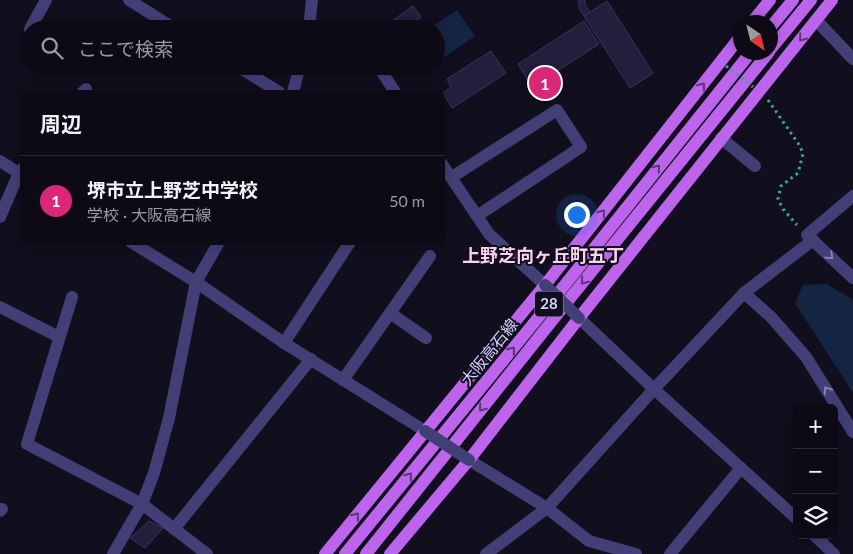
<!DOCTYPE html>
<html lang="ja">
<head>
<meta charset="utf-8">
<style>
	body { margin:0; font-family:Lato,"Noto Sans JP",sans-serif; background:#16131f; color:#f1f3f6 }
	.controls { position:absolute; right:15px; bottom:15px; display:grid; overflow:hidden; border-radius:8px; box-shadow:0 2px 12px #0003 }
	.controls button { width:45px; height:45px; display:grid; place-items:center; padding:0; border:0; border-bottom:1px solid #2d2b35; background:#0d0a16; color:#f1f3f6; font:25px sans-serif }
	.compass { position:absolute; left:733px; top:15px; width:45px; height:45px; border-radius:50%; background:#0d0a16; box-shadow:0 2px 12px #0003; rotate:145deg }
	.you { position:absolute; left:576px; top:214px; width:18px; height:18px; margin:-12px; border:4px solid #fff; border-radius:50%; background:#1a73e8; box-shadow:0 0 0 8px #1a73e833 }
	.badge { display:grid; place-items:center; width:32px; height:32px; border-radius:50%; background:#db2777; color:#fff; font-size:16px; font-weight:700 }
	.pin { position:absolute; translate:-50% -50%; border:2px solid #fff; box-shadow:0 1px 5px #0006 }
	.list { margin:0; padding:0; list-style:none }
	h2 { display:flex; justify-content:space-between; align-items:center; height:65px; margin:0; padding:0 20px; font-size:21px }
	h2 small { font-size:16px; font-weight:400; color:#9a9aa1 }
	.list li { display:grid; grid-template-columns:32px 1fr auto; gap:15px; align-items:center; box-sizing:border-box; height:90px; padding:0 20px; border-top:1px solid #2d2b35 }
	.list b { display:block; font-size:19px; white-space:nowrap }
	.list p { margin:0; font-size:16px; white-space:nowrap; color:#9a9aa1 }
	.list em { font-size:16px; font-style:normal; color:#9a9aa1 }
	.icon { flex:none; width:28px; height:28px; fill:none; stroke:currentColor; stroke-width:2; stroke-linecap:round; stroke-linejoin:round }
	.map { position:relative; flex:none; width:853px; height:554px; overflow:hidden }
	.search { position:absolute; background:#0d0a16; box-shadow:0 2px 12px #0003; left:20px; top:20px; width:425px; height:55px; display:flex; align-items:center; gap:12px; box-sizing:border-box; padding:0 18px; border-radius:28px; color:#9a9aa1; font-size:19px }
	.panel { position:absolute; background:#0d0a16; box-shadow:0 2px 12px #0003; left:20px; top:90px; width:425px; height:155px; border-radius:8px }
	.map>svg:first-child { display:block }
	.water { fill:#142542 }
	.building { fill:#241d3c; stroke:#3d3166 }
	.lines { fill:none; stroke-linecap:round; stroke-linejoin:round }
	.path { stroke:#3ba3a0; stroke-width:3; stroke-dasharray:2.5 4; stroke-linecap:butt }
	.minor { stroke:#423f77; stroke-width:12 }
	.primary { stroke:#bd64ed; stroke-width:12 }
	.path-bridge { stroke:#3ba3a0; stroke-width:3; stroke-dasharray:2.5 4; stroke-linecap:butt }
	.minor-bridge { stroke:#423f77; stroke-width:12 }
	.oneway { stroke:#5e357b }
	.oneway2 { stroke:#8581b2 }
	.labels { text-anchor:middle; stroke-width:4; stroke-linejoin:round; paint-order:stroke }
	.shield { fill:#110e1e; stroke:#9b96b8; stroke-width:1 }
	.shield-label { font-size:15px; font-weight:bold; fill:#d6d1fa }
	.street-label { font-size:16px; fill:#d6d1fa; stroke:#110e1e }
	.neighbourhood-label { font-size:18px; font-weight:bold; fill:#fad2eb; stroke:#110e1e }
</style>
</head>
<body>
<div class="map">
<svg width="853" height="554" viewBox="0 0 853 554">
	<rect width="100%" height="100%" fill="#110e1e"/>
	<g class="water">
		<polygon points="457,10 475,36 436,63 436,29 429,29"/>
		<polygon points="827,284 853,300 853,393 795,303 803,285"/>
	</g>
	<g class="building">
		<polygon points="579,0 585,0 585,5 590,12 584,16 579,8"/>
		<polygon points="607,1 653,73 630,88 584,16"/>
		<polygon points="413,6 421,17 404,29 381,29"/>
		<polygon points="584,21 599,44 532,87 518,64"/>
		<polygon points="491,51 506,73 452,108 443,93 451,87 447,79"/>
		<polygon points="149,521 163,528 145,548 130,538"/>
	</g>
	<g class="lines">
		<polyline class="path" points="768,100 800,146 803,154 798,173 781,186 778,199 783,209 797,225"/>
		<g class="minor">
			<polyline points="129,0 175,29"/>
			<polyline points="816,20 853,59"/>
			<polyline points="30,29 46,0"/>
			<polyline points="309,29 312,0"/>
			<polyline points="237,66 279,92"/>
			<polyline points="378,66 395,92"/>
			<polyline points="83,92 86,89"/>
			<polyline points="293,92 300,66"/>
			<polyline points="721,138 755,166"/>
			<polyline points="0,161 22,175"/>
			<polyline points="442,164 489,234 545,285"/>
			<polyline points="452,177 557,110 581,147 477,216"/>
			<polyline points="853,196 807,235 853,278"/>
			<polyline points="0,217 19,173 22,169"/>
			<polyline points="131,242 196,282 284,343 425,431"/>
			<polyline points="744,293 771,317 806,357 853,432"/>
			<polyline points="72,297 27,444 142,504 207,554"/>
			<polyline points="0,307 59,337"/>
			<polyline points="390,313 426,338"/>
			<polyline points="579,318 654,389 797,519"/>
			<polyline points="284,343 350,242"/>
			<polyline points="343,380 430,256"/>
			<polyline points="469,460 547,508 654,389 744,293 813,240"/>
			<polyline points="0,511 2,509"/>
			<polyline points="174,529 311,359"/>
			<polyline points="814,535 834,554"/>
			<polyline points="113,554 142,504 154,473 169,418 196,282 219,242"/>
			<polyline points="486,554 547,508 589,541 636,554"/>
			<polyline points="670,554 741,468"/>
		</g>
		<g class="primary">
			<polyline points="752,22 770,0"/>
			<polyline points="770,28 793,0"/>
			<polyline points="770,50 811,0"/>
			<polyline points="325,554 545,285 740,37"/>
			<polyline points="345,554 560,291 751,52"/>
			<polyline points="366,554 567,302 769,52"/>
			<polyline points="390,554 469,460 579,318 832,0"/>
		</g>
		<polyline class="path-bridge" points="726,66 753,87"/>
		<g class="minor-bridge">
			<polyline points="545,285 579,318"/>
			<polyline points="425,431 469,460"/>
		</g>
	</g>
	<defs><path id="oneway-chevron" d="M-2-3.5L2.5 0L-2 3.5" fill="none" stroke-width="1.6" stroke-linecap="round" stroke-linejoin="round" transform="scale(1.25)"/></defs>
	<g class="oneway">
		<use href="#oneway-chevron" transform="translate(802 38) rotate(129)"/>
		<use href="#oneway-chevron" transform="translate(702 86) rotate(-52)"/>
		<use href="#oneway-chevron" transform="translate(657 168) rotate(-51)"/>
		<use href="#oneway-chevron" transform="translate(602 213) rotate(-52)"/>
		<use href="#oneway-chevron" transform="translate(584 281) rotate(129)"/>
		<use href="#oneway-chevron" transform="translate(512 350) rotate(-51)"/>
		<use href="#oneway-chevron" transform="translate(482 408) rotate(129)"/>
		<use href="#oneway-chevron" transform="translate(409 476) rotate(-51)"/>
		<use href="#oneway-chevron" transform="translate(356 516) rotate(-51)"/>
	</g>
	<g class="oneway2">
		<use href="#oneway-chevron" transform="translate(830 256) rotate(44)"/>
		<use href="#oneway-chevron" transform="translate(827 390) rotate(-122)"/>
	</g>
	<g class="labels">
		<rect class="shield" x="535" y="291.5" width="28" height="25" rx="4"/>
		<g class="shield-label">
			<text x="549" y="309">28</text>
		</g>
		<g class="street-label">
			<text transform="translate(489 352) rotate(-51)" y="6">大阪高石線</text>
		</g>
		<g class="neighbourhood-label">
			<text x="543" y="262">上野芝向ヶ丘町五丁</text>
		</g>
	</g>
</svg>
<div class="controls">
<button>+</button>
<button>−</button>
<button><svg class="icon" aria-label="layers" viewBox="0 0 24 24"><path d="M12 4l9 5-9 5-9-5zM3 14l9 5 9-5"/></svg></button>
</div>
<svg class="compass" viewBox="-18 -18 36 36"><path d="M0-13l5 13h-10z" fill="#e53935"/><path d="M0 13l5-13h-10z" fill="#9a9aa1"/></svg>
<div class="you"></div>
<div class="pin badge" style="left:545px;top:83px">1</div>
<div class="search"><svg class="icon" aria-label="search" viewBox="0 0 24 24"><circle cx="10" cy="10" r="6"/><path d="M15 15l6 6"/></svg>ここで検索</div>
<section class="panel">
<h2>周辺<small></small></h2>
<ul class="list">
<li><span class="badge">1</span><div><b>堺市立上野芝中学校</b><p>学校 · 大阪高石線</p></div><em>50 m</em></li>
</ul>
</section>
</div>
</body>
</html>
